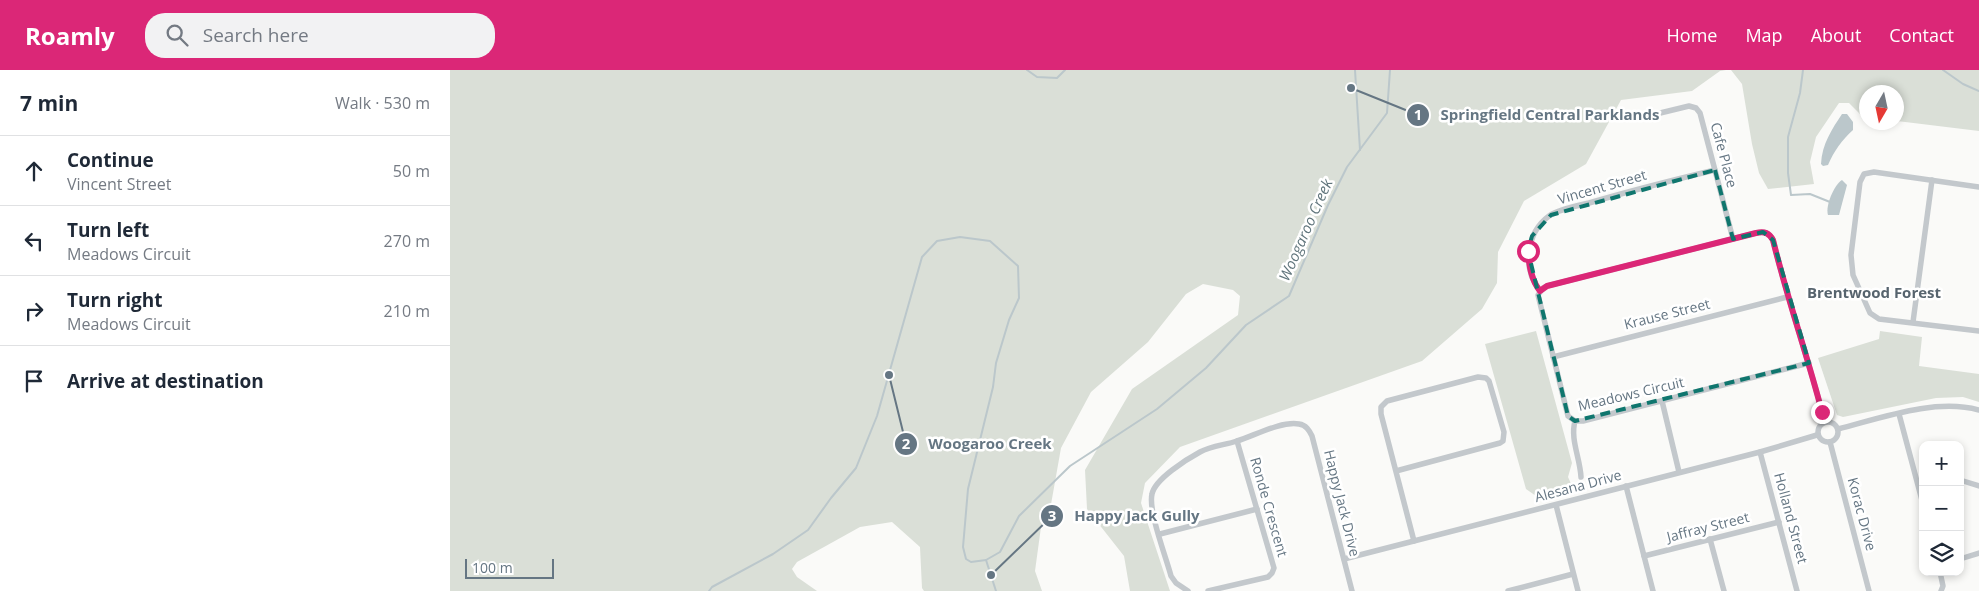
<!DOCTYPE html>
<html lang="en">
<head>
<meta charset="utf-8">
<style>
	body { margin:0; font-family:"Open Sans",sans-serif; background:#f2f2f3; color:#1f2937 }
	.controls { position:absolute; right:15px; bottom:15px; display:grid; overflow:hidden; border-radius:10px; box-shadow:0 2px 8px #0003 }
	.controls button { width:45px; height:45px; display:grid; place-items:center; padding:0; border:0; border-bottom:1px solid #e0e1e3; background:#fff; color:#1f2937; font:25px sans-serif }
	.compass { position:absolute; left:1409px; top:15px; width:45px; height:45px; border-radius:50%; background:#fff; box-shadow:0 2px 8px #0003; rotate:189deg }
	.scale { position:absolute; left:15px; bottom:12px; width:89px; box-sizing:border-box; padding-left:5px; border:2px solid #657683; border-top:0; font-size:14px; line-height:18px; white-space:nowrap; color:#657683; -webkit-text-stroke:4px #fff; paint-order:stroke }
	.stop { position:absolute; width:15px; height:15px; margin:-11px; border:4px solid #db2777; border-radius:50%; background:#fff }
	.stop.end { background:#db2777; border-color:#fff; box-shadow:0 1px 5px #0008 }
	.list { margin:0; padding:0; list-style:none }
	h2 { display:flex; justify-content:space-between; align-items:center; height:65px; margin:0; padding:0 20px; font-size:21px }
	h2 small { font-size:16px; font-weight:400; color:#747a83 }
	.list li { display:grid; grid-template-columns:32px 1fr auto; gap:15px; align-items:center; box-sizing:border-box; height:70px; padding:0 20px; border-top:1px solid #e0e1e3 }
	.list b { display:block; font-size:19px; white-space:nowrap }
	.list p { margin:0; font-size:16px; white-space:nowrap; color:#747a83 }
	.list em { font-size:16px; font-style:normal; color:#747a83 }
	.icon { flex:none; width:28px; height:28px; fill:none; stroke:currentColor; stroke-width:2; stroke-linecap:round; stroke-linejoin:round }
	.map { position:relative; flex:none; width:1529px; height:521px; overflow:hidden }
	header { display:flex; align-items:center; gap:30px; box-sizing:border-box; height:70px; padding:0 25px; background:#db2777; color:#fff }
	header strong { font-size:24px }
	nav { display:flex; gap:28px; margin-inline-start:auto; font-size:18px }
	.search { width:350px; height:45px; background:#f2f2f3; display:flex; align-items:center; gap:12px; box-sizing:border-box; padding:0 18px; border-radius:20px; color:#747a83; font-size:19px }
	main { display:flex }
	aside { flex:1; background:#fff }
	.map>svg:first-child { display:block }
	.green { fill:#dadfd7 }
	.water { fill:#bbc7cb }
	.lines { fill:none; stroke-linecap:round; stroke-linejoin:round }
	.stream { stroke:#bbc7cb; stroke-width:2 }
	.street { stroke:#c3c8cc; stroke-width:5.5 }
	.route { stroke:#db2777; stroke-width:6 }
	.marked { fill:none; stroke:#0f766e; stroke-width:4; stroke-dasharray:10 6; stroke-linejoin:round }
	.labels { text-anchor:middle; stroke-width:5; stroke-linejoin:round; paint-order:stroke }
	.street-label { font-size:14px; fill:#657683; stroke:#fff }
	.water-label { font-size:15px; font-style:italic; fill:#60757c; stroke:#fff }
	.neighbourhood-label { font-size:15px; font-weight:bold; fill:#57646e; stroke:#fff }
	.leader { fill:none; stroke:#657683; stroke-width:2 }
	.callout-dot { fill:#657683; stroke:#fff; stroke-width:2 }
	.mark-label { font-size:15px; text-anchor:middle; font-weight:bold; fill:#fff }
	.callout-label { font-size:15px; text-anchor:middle; font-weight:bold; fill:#657683; stroke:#fff; stroke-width:5; stroke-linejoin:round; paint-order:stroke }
</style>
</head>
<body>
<header>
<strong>Roamly</strong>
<div class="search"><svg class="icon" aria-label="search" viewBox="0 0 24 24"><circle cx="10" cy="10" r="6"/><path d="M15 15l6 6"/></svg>Search here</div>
<nav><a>Home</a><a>Map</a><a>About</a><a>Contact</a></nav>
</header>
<main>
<aside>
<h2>7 min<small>Walk · 530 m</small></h2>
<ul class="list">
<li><svg class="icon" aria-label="ahead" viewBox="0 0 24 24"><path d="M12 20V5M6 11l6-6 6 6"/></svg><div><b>Continue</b><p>Vincent Street</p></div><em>50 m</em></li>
<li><svg class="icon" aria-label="left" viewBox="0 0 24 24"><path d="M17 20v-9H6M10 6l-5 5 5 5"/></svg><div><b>Turn left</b><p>Meadows Circuit</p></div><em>270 m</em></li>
<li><svg class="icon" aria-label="right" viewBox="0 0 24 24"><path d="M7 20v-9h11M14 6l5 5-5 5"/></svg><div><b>Turn right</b><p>Meadows Circuit</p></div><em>210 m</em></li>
<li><svg class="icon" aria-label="arrive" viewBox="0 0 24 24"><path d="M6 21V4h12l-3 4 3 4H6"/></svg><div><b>Arrive at destination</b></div></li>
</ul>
</aside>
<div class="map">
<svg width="1529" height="521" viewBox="0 0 1529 521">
	<rect width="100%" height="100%" fill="#fafaf8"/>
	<g class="green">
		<polygon points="0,0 1276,0 1270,1 1242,21 1171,30 1136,94 1074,131 1048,182 1047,213 1032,239 972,291 730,377 695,413 691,433 720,521 680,521 674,486 637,439 635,400 682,319 788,245 790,226 783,220 753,214 736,224 698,272 641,322 611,378 600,440 591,457 585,501 592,521 474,521 472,518 470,477 442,452 410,457 347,492 342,499 347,507 367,521 0,521"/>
		<polygon points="1281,0 1529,0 1529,61 1447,51 1446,22 1416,22 1416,48 1413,47 1399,33 1389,33 1366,67 1360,92 1364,114 1318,119 1309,103 1302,74 1292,14"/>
		<polygon points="1086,261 1122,393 1118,407 1123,418 1086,426 1076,419 1035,274"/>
		<polygon points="1430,261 1472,267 1469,296 1529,304 1529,332 1513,327 1486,328 1393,347 1387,345 1368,288 1429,269"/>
	</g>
	<g class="water">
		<path d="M 1392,44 L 1397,44 L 1403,52 L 1403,60 C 1392,70 1384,81 1378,95 L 1373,96 L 1371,94 C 1372,74 1382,59 1392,44 Z"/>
		<path d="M 1392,110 L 1397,115 L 1389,145 L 1378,145 C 1375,136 1384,115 1392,110 Z"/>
	</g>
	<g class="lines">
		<g class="stream">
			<polyline points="577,0 587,7 607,8 615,0"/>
			<polyline points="905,0 910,80"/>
			<polyline points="1353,0 1350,23 1338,67 1338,103 1341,125 1360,124 1380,132"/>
			<polyline points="1493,0 1513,14 1529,21"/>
			<polyline points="536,490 546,521"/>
			<polyline points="259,521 262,517 323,484 358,460 381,428 406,398 427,346 472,187 487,171 510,167 540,171 568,196 569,228 559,250 546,293 543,317 518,419 513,477 516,489 521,492 536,490 550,482 569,446 620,396 707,339 756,298 796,255 839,226 878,135 897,97 937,43 940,0"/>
		</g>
		<g class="street">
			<polyline points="1187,45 1202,45 1239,36 1246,38 1250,43 1283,169"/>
			<polyline points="1529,117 1424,102 1414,104 1410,112 1401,185 1403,205 1420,243 1429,249 1529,261"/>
			<path d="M 1090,221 C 1072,199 1076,163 1099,146 C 1109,139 1126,136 1139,133 C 1180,121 1223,110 1265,100"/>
			<polyline points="1463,252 1482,110"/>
			<polyline points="1103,287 1337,227"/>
			<path d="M 1359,293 L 1133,351 L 1125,351 L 1118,346 L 1088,225 L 1093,218 L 1097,216 L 1306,163 C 1315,161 1319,163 1323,170 C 1338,232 1359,291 1375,352"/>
			<polyline points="1212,331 1229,402"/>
			<polyline points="1449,344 1473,434"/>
			<path d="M 1125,351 C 1120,369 1130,388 1131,407"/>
			<circle cx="1378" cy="362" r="10"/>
			<path d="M 1388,359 C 1431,348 1485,328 1529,340"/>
			<polyline points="1380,372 1419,521"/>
			<polyline points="1310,382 1347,521"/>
			<polyline points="946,401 1050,373 1053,371 1054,362 1039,311 1036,308 1028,307 937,331 931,337 931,344 964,471"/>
			<polyline points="1510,410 1529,416"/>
			<polyline points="1176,416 1203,521"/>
			<polyline points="1106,435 1128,521"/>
			<polyline points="710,464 807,439"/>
			<polyline points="1260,469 1274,521"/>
			<polyline points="1194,486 1329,452"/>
			<polyline points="894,489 1310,382 1367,365"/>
			<polyline points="1510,489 1529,483"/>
			<polyline points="1490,502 1493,516 1491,521"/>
			<path d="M 738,521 L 726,513 L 721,506 C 716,487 698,441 702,424 C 705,409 737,389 750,382 C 761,376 775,375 787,371 C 804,366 830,351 849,354 C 856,355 859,360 862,366 L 902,521"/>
			<polyline points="758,521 818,507 822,503 824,498 787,371"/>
			<polyline points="1058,521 1123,504"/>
		</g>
	</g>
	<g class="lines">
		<path class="route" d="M 1078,181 C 1079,195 1081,210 1090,221 L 1097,216 L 1306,163 C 1315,161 1319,163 1323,170 C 1337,228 1357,284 1372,342"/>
	</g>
	<path class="marked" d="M 1265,100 L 1283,169 L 1313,162 L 1323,170 L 1359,293 L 1125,351 L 1118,346 L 1078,181 L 1082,166 L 1101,145 Z"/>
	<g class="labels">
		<g class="street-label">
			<text transform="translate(1274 85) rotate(75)" y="5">Cafe Place</text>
			<text transform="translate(1152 117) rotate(-16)" y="5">Vincent Street</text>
			<text transform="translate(1217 244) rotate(-14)" y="5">Krause Street</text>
			<text transform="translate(1181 324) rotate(-13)" y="5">Meadows Circuit</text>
			<text transform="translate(1128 416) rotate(-15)" y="5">Alesana Drive</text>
			<text transform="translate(892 433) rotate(76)" y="5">Happy Jack Drive</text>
			<text transform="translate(819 437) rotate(74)" y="5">Ronde Crescent</text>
			<text transform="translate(1412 444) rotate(75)" y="5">Korac Drive</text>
			<text transform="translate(1341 448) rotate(75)" y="5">Holland Street</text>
			<text transform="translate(1258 457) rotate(-14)" y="5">Jaffray Street</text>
		</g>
		<g class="water-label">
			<text transform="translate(856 160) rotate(-66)" y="5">Woogaroo Creek</text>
		</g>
		<g class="neighbourhood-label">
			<text x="1424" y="228">Brentwood Forest</text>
		</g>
	</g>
	<path class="leader" d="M901 18L968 45M439 305L456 374M541 505L602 446"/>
	<g class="callout-dot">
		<circle cx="901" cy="18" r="5"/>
		<circle cx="439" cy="305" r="5"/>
		<circle cx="541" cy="505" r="5"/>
		<circle cx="968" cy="45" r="12"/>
		<circle cx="456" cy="374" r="12"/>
		<circle cx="602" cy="446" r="12"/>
	</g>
	<g class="mark-label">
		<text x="968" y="50">1</text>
		<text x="456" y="379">2</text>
		<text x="602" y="451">3</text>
	</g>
	<g class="callout-label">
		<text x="1100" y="50">Springfield Central Parklands</text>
		<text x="540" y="379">Woogaroo Creek</text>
		<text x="687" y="451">Happy Jack Gully</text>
	</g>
</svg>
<div class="controls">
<button>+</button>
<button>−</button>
<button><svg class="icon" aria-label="layers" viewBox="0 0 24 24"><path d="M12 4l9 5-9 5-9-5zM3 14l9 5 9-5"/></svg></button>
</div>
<svg class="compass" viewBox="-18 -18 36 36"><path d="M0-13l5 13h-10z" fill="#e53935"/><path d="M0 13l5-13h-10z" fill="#747a83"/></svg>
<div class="scale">100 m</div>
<div class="stop" style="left:1078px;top:181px"></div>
<div class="stop end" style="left:1372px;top:342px"></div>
</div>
</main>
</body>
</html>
